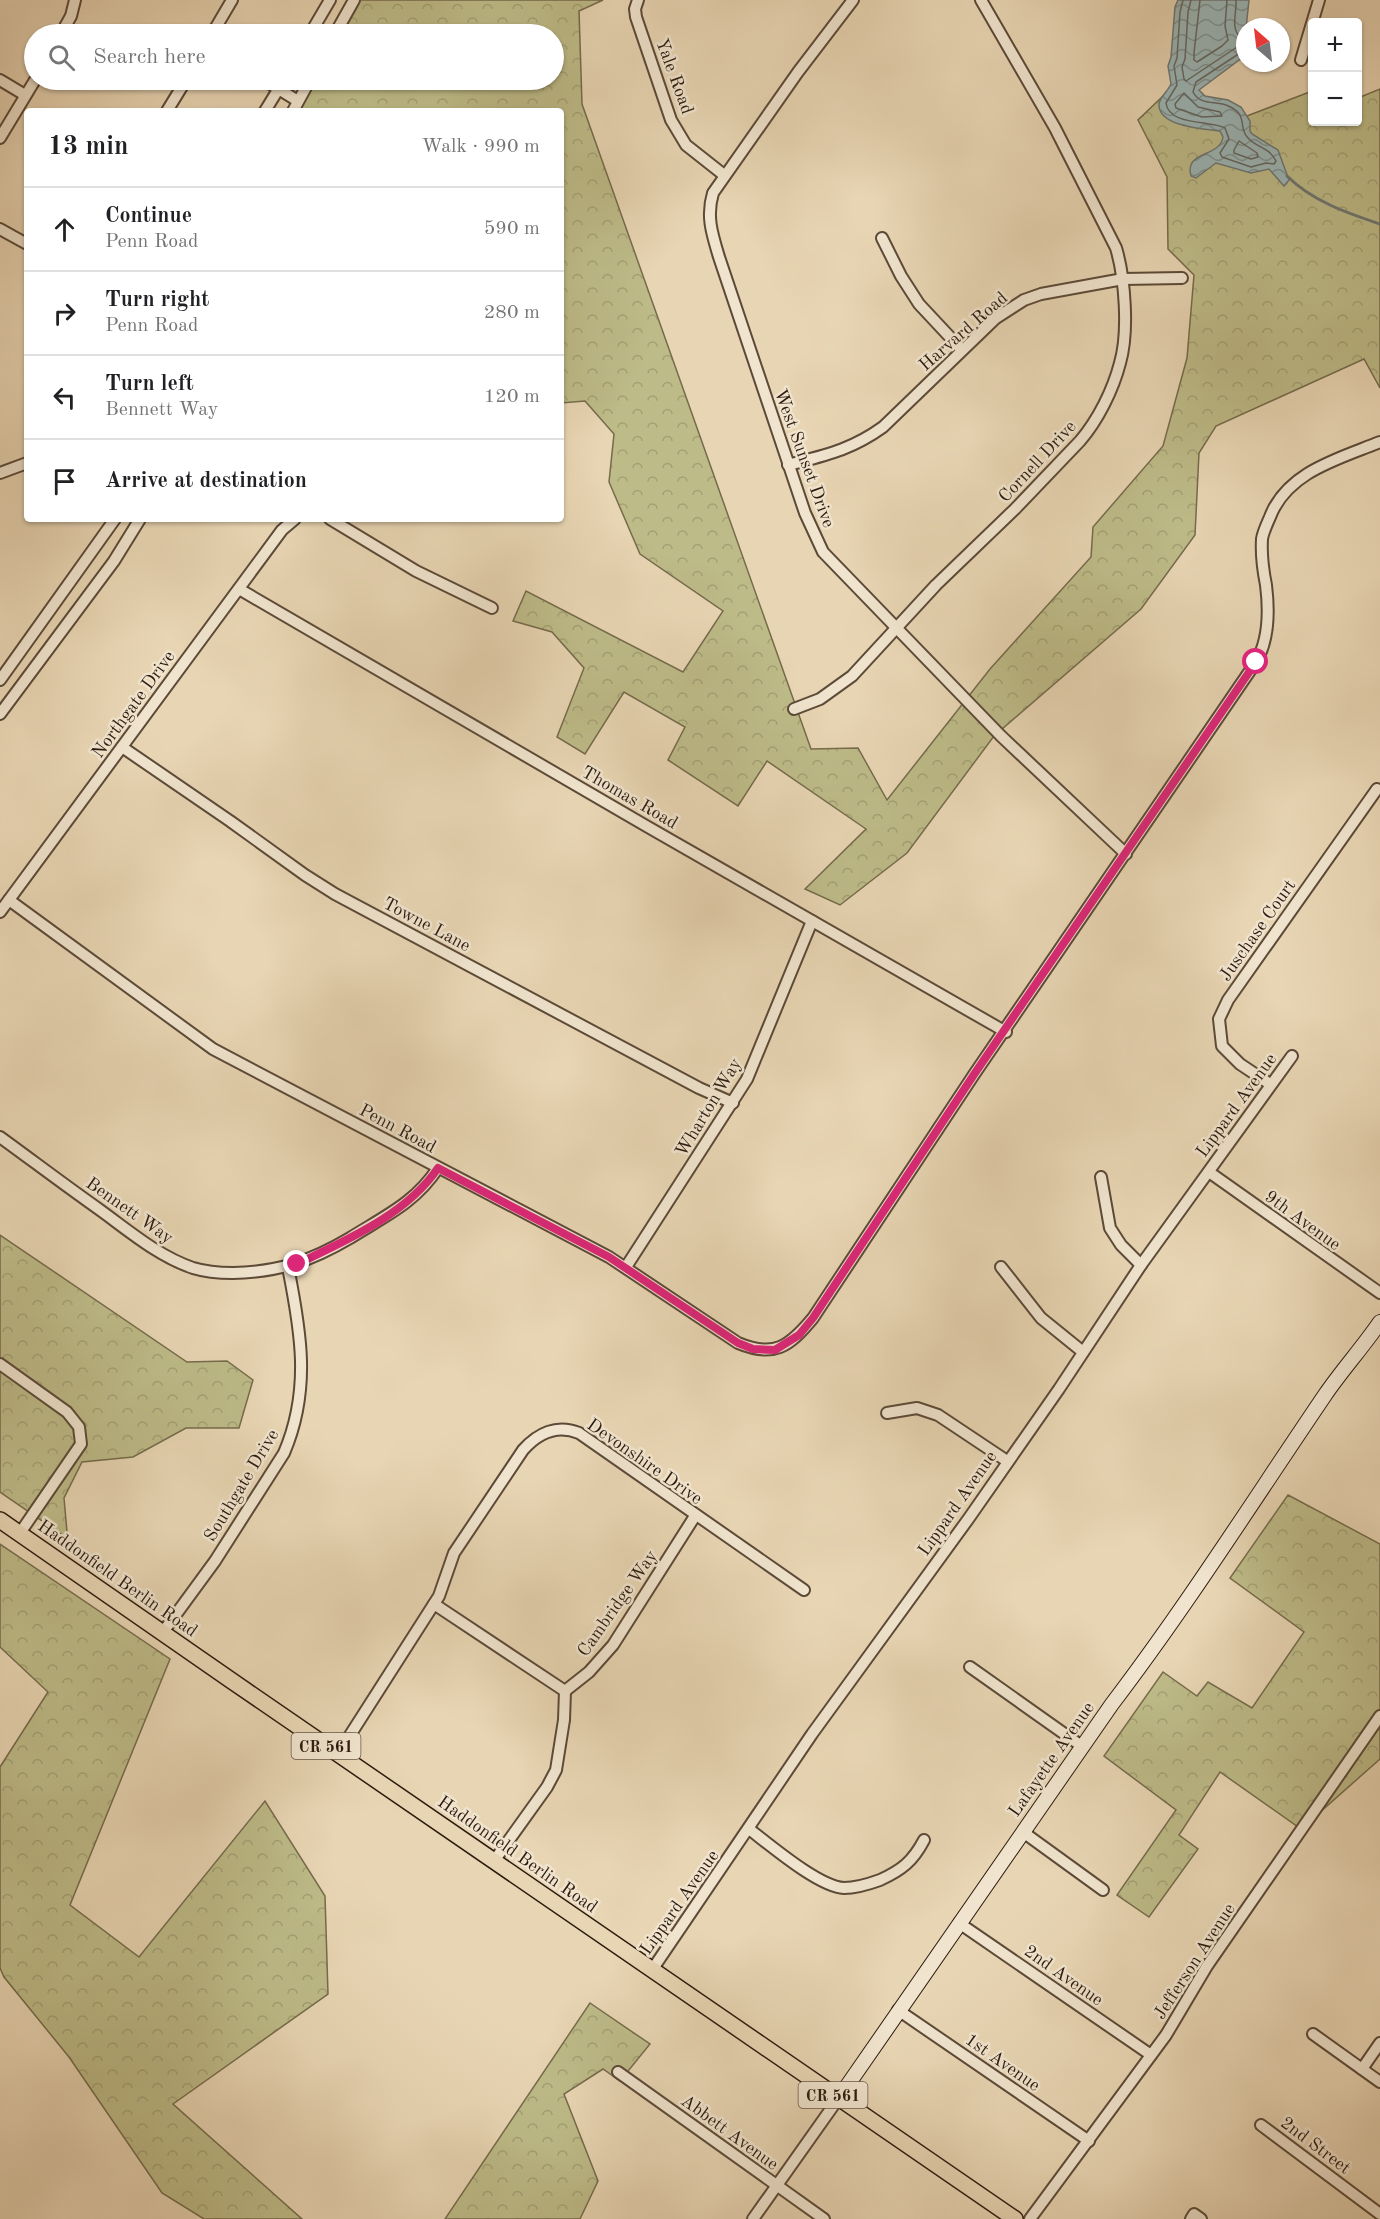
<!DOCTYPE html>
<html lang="en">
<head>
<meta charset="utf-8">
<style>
	body { margin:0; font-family:"Old Standard TT",serif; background:#f6f6f6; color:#202124 }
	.controls { position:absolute; right:18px; top:18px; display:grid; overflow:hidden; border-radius:6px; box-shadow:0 2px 4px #0004 }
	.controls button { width:54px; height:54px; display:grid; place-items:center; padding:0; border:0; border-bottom:2px solid #e0e0e0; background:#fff; color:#202124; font:30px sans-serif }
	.compass { position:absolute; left:1236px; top:18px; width:54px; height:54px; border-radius:50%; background:#fff; box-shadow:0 2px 4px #0004; rotate:332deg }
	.stop { position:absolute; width:18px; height:18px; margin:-14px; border:4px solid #db2777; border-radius:50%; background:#fff }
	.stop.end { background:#db2777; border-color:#fff; box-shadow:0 2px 6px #0008 }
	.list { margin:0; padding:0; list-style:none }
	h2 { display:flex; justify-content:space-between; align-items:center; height:78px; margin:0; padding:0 24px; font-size:26px }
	h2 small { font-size:20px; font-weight:400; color:#757577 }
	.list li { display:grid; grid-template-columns:39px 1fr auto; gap:18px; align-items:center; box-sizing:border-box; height:84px; padding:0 24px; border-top:2px solid #e0e0e0 }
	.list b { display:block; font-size:22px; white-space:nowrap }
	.list p { margin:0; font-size:20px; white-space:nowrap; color:#757577 }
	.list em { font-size:20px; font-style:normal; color:#757577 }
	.icon { flex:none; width:33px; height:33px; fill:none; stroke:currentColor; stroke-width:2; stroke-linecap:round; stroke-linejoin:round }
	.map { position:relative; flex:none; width:1380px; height:2219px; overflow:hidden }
	.search { position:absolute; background:#fff; box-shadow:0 2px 4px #0004; left:24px; top:24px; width:540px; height:66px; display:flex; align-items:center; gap:15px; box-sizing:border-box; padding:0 21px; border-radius:33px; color:#757577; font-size:22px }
	.panel { position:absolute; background:#fff; box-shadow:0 2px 4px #0004; left:24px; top:108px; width:540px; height:414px; border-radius:6px }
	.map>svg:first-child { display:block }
	.forest { fill:url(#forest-crowns); stroke:#756b4c; stroke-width:1.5 }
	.water { fill:url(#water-waves); stroke:#6f7874; stroke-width:1.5 }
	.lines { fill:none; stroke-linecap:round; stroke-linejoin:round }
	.shore { stroke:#646863; stroke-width:1.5 }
	.stream { stroke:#6f7874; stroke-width:3 }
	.street-casing { stroke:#5c4a38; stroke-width:14 }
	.secondary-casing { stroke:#2d1b0f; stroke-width:16 }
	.primary-casing { stroke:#2d1b0f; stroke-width:18 }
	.street { stroke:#f0e4ce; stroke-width:10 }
	.secondary { stroke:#f0e4ce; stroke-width:14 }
	.primary { stroke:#e8d5b3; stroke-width:15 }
	.route { stroke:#db2777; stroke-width:8 }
	.labels { text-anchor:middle; stroke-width:5; stroke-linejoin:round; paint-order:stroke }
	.shield { fill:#f0e4ce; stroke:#685748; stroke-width:1.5 }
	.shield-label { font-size:16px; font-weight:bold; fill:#2d1b0f }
	.street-label { font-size:18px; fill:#2d1b0f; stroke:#f0e4ce }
</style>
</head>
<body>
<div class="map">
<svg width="1380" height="2219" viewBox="0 0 1380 2219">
	<defs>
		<pattern id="forest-crowns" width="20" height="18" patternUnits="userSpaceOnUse" patternTransform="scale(1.5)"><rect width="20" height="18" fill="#bdbb88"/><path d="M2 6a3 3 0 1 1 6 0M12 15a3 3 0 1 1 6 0" fill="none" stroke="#a3a074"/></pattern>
		<pattern id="water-waves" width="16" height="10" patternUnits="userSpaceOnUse" patternTransform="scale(1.5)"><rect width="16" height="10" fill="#9bb6b7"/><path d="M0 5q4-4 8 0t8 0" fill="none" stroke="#7f9393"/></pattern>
	</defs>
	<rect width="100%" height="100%" fill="#e8d5b3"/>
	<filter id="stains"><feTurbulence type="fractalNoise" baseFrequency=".00333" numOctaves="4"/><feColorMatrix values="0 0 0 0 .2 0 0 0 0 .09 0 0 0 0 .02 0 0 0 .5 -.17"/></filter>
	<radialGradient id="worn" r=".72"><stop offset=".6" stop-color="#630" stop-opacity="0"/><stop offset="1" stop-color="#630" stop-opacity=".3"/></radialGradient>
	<g class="forest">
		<polygon points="359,0 603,0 579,11 582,104 811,749 858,748 887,800 990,669 1091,557 1093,527 1163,446 1187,358 1194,275 1168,249 1167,177 1138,120 1163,96 1247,116 1312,91 1312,122 1358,122 1358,98 1380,89 1380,388 1364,359 1216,426 1199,453 1195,535 1141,609 994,736 907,853 840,905 805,889 866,829 767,761 738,806 668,760 685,727 624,692 585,754 557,737 584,668 552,632 513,621 526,591 683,672 723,611 640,554 609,482 614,434 585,401 561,403 561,111 297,111 314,80 554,80 554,34 340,34"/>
		<polygon points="0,1235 187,1362 227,1361 253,1380 239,1428 186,1428 133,1457 82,1462 64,1498 67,1532 64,1536 0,1492"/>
		<polygon points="1288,1495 1380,1544 1380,1759 1301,1829 1220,1772 1179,1835 1198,1849 1149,1917 1117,1895 1176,1810 1104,1756 1163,1672 1197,1696 1208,1682 1252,1708 1304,1632 1230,1578"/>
		<polygon points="0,1544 170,1659 70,1905 139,1957 265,1801 325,1896 328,1994 173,2104 302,2219 204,2219 162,2193 69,2057 4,1977 0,1968 0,1767 48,1692 0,1647"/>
		<polygon points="590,2003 650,2044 620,2081 603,2069 564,2094 598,2181 580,2219 445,2219"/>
	</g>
	<path class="water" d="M 1178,0 L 1249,0 L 1243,57 L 1199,90 L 1205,96 L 1228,100 L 1241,107 L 1250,121 L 1250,131 L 1252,134 L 1278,150 L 1289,180 L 1284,186 L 1269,169 L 1251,173 L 1216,163 L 1196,178 L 1191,176 C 1184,150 1220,158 1223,137 L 1220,131 C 1205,129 1158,127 1159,104 C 1160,97 1168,91 1171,84 L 1168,66 L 1171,57 L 1175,7 Z"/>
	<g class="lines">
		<g class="shore">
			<path d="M 1183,0 L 1180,12 L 1177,58 L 1174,66 L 1177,85 L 1166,103 C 1169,126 1210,120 1225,128 L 1229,139 L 1220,153 L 1222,157 L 1251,167 L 1266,163 L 1274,164 L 1276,161 C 1269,147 1257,148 1248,138 C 1237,127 1250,114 1226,105 C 1213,101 1200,105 1193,92 L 1196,82 L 1240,53 L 1245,52"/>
			<path d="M 1191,0 L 1188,12 L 1185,59 L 1182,67 L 1184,79 L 1186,81 L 1243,43 L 1243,40 C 1229,29 1237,15 1236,0"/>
			<polyline points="1200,0 1194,53 1194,60 1197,62 1222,46 1228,40 1225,26 1227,0"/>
			<polygon points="1184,93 1198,107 1220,112 1222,116 1202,117 1176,108 1175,104"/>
			<polygon points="1239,141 1257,153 1258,157 1251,159 1234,153 1234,150"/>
		</g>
		<path class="stream" d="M 1287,176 C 1312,201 1347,213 1380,224"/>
		<defs>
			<g id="street">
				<polyline points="638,0 635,9 636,17 671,120 686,145 724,175"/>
				<path d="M 853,0 L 798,72 L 713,193 C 706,216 712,234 719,257 L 805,513 L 823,552 L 1001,736 L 1126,854"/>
				<polyline points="61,34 71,16 75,0"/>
				<polyline points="212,34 232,0"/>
				<polyline points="310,34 330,0"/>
				<polyline points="335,34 354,0"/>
				<polyline points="1301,60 1319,0"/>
				<polyline points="0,80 25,95"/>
				<polyline points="264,80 298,101"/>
				<polyline points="167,111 186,80"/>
				<polyline points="265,111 284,80"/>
				<polyline points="293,111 310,80"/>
				<polyline points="0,138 35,80"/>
				<polyline points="0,229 27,244"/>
				<polyline points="882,238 901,276 919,304 962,350"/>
				<path d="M 788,465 C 826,455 851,450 883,427 L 996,318 L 1024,300 L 1041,294 L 1123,279 L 1182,278"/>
				<polyline points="0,473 27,463"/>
				<polyline points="330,519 416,571 492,608"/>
				<polyline points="239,589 648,827 1006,1032"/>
				<polyline points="0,680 115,519"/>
				<path d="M 794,709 L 820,699 L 852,676 L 936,585 L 1015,509 L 1080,441 C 1098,420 1113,390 1120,363 C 1129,332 1125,278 1116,248 L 1055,128 L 981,0"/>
				<polyline points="0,714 114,561 140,519"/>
				<polyline points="122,747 230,821 305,875 335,894 699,1088 733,1103"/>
				<path d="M 9,900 L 213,1049 L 609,1257 L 738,1343 C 774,1358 789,1347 813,1318 L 975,1073 L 1256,662 C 1269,640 1269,609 1266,585 C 1263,570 1261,555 1262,539 C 1263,532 1267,524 1270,517 C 1287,472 1338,459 1380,442"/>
				<polyline points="0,912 282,530 295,519"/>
				<polyline points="1270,1084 1240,1064 1222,1046 1219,1019 1228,1000 1377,789"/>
				<path d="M 0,1137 C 33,1161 66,1186 100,1210 C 129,1231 158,1256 193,1268 C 206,1272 220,1273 233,1273 C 279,1272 311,1261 350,1238 C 385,1216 415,1203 438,1168"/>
				<polyline points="1209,1172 1380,1293"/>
				<polyline points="1101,1177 1110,1228 1121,1245 1141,1265"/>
				<polyline points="626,1267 747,1079 812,921"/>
				<polyline points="1001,1267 1041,1318 1083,1352"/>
				<polyline points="0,1364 67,1412 79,1427 81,1444 20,1533"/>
				<polyline points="887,1413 917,1408 938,1415 1007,1461"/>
				<polyline points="434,1604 565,1691"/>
				<path d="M 163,1632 L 215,1561 L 284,1453 C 311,1390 301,1332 288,1267"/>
				<polyline points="970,1667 1083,1747"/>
				<polyline points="565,1691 589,1672 613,1645 695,1516"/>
				<path d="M 338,1754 L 439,1596 L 454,1553 L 523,1450 C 538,1433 557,1424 579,1433 L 804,1590"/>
				<path d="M 749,1829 C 770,1845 819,1887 844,1888 C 856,1888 869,1884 880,1880 C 902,1870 913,1861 924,1840"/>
				<polyline points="1023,1832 1103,1890"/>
				<polyline points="494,1861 547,1787 556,1770 564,1720 565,1691"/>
				<polyline points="959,1923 1151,2055"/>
				<polyline points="652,1970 812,1734 969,1518 1059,1389 1141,1265 1292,1056"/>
				<polyline points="898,2010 1089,2141"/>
				<polyline points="1313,2034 1380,2082"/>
				<polyline points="1362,2069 1380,2043"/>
				<polyline points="618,2072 824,2219"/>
				<polyline points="1261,2125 1380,2214"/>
				<polyline points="753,2219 838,2099"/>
				<polyline points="1030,2219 1166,2035 1207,1966 1380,1716"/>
				<polyline points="1191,2219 1194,2214 1201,2219"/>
			</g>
			<path id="secondary" d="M 838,2099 L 1112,1704 C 1188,1604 1255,1498 1325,1395 C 1342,1370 1363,1347 1380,1322"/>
			<polyline id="primary" points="0,1520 232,1681 1015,2219"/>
		</defs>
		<use href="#street" class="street-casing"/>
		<use href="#secondary" class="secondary-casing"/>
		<use href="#primary" class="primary-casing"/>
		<use href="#street" class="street"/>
		<use href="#secondary" class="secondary"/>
		<use href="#primary" class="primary"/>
	</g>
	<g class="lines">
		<path class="route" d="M 297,1264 C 347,1240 407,1214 438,1168 L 609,1257 L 738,1343 L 753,1349 L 775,1350 L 799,1335 L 813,1318 L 975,1073 L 1256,662"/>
	</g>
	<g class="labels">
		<g class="shield">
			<rect x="291.5" y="1733" width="69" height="26" rx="4.5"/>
			<rect x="798.5" y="2082" width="69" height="26" rx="4.5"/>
		</g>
		<g class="shield-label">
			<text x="326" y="1752">CR 561</text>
			<text x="833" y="2101">CR 561</text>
		</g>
		<g class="street-label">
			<text transform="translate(675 76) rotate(70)" y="6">Yale Road</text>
			<text transform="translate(963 331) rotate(-41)" y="6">Harvard Road</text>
			<text transform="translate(805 458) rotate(70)" y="6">West Sunset Drive</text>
			<text transform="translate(1037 461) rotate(-47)" y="6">Cornell Drive</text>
			<text transform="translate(133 704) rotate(-54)" y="6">Northgate Drive</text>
			<text transform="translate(630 797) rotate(30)" y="6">Thomas Road</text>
			<text transform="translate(427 924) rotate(28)" y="6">Towne Lane</text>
			<text transform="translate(1257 930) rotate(-55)" y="6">Juschase Court</text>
			<text transform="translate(1236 1105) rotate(-54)" y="6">Lippard Avenue</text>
			<text transform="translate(708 1107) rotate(-59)" y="6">Wharton Way</text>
			<text transform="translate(398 1128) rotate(28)" y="6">Penn Road</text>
			<text transform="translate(130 1210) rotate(35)" y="6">Bennett Way</text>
			<text transform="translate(1303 1220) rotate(36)" y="6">9th Avenue</text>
			<text transform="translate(645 1461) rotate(35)" y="6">Devonshire Drive</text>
			<text transform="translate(241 1485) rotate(-59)" y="6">Southgate Drive</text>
			<text transform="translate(957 1503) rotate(-55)" y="6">Lippard Avenue</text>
			<text transform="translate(118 1578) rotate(35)" y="6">Haddonfield Berlin Road</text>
			<text transform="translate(617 1603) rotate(-55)" y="6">Cambridge Way</text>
			<text transform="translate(1051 1759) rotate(-55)" y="6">Lafayette Avenue</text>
			<text transform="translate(518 1854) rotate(35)" y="6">Haddonfield Berlin Road</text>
			<text transform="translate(679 1902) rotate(-55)" y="6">Lippard Avenue</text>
			<text transform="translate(1194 1961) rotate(-57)" y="6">Jefferson Avenue</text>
			<text transform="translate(1064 1975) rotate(35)" y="6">2nd Avenue</text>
			<text transform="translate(1003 2062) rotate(35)" y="6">1st Avenue</text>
			<text transform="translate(730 2132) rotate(36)" y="6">Abbett Avenue</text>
			<text transform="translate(1316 2145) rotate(37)" y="6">2nd Street</text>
		</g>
	</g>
	<rect width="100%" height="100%" filter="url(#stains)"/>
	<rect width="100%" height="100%" fill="url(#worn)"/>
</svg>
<div class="controls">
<button>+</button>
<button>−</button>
</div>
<svg class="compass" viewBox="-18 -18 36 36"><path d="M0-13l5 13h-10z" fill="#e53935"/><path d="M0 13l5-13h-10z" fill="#757577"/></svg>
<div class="stop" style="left:1256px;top:662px"></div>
<div class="stop end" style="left:297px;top:1264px"></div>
<div class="search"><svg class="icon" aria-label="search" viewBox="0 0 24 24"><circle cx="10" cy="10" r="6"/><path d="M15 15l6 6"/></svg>Search here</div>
<section class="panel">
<h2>13 min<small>Walk · 990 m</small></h2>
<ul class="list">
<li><svg class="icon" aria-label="ahead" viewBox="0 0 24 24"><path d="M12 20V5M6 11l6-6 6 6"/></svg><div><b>Continue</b><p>Penn Road</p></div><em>590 m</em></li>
<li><svg class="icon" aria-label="right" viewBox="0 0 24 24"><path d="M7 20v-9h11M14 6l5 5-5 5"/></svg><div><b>Turn right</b><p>Penn Road</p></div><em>280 m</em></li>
<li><svg class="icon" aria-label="left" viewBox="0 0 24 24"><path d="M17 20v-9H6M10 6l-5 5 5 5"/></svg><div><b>Turn left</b><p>Bennett Way</p></div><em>120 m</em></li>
<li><svg class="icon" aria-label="arrive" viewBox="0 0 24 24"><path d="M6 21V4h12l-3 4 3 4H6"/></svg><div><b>Arrive at destination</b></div></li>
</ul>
</section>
</div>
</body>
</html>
